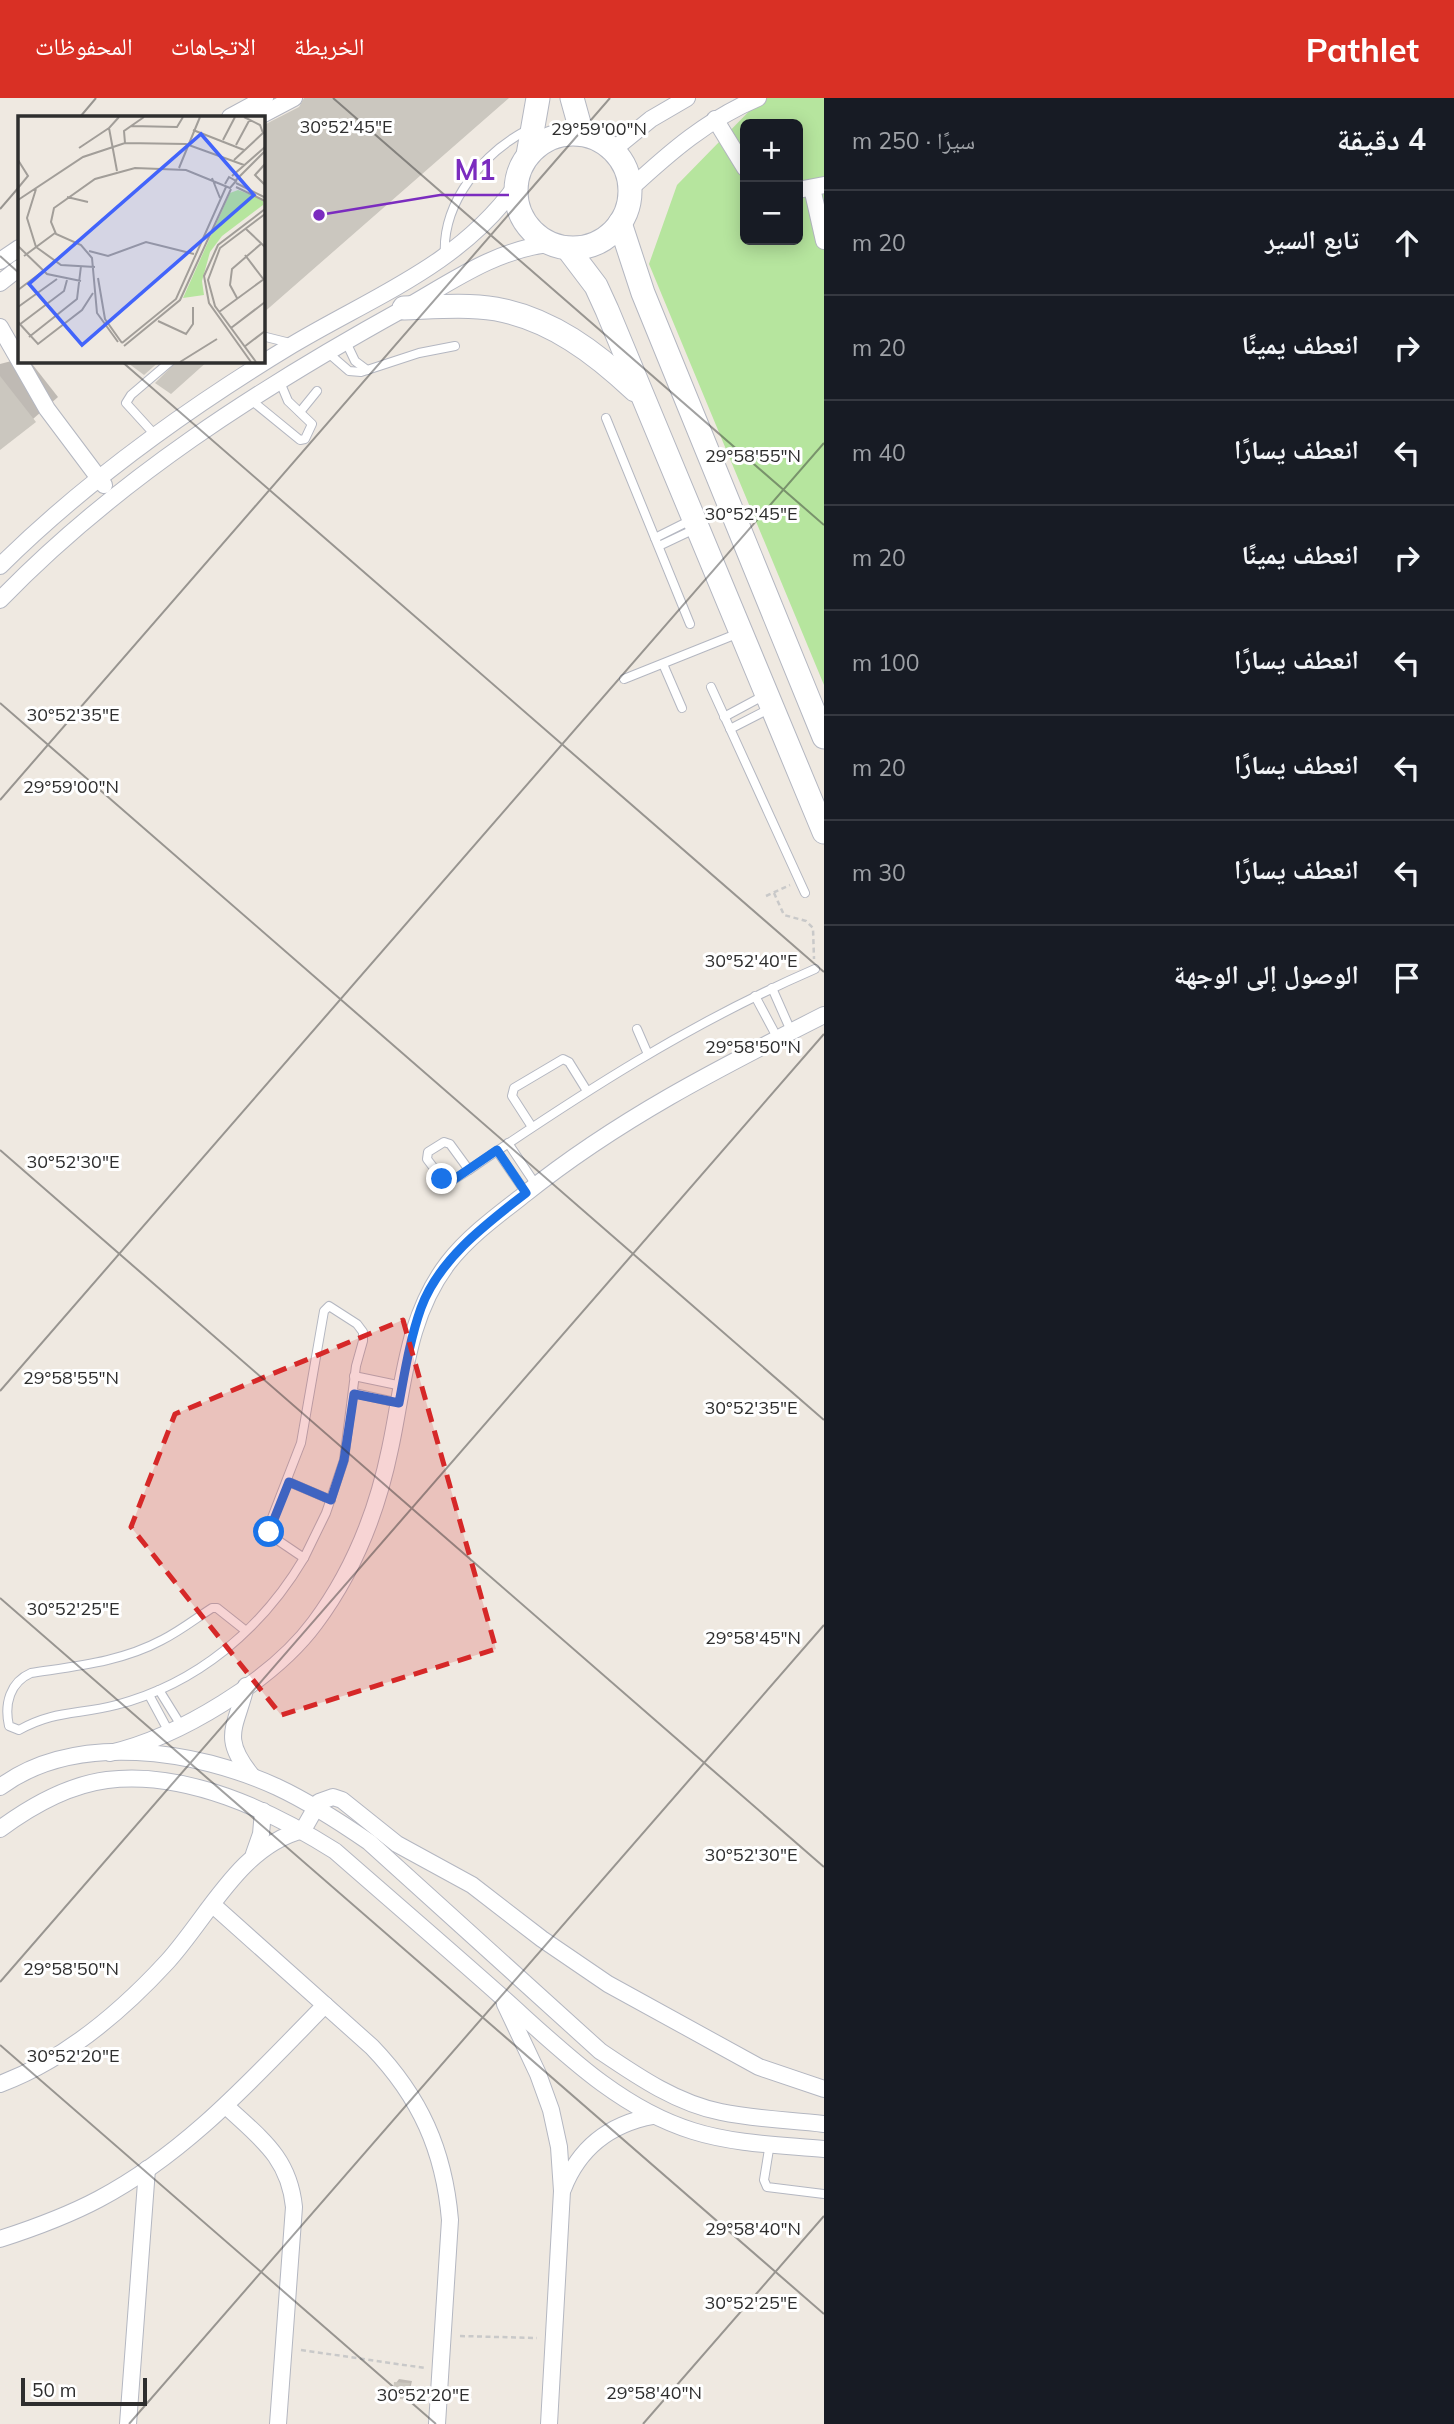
<!DOCTYPE html>
<html lang="ar">
<head>
<meta charset="utf-8">
<style>
	body { margin:0; font-family:Mulish,"Noto Naskh Arabic",sans-serif; background:#242831; color:#f1f3f6; direction:rtl }
	.controls { position:absolute; right:21px; top:21px; display:grid; overflow:hidden; border-radius:10px; box-shadow:0 4px 18px #0003 }
	.controls button { width:63px; height:63px; display:grid; place-items:center; padding:0; border:0; border-bottom:2px solid #363941; background:#171b24; color:#f1f3f6; font:35px sans-serif }
	.scale { position:absolute; left:21px; bottom:18px; width:126px; box-sizing:border-box; padding-left:7px; border:4px solid #2e2e2e; border-top:0; font-size:19px; line-height:24px; white-space:nowrap; color:#2e2e2e; -webkit-text-stroke:5px #fff; paint-order:stroke }
	.stop { position:absolute; width:21px; height:21px; margin:-16px; border:5px solid #1a73e8; border-radius:50%; background:#fff }
	.stop.end { background:#1a73e8; border-color:#fff; box-shadow:0 2px 7px #0008 }
	.list { margin:0; padding:0; list-style:none }
	h2 { display:flex; justify-content:space-between; align-items:center; height:91px; margin:0; padding:0 28px; font-size:30px }
	h2 small { font-size:23px; font-weight:400; color:#9ea1a6 }
	.list li { display:grid; grid-template-columns:46px 1fr auto; gap:21px; align-items:center; box-sizing:border-box; height:105px; padding:0 28px; border-top:2px solid #363941 }
	.list b { display:block; font-size:26px; white-space:nowrap }
	.list em { font-size:23px; font-style:normal; color:#9ea1a6 }
	.icon { flex:none; width:38px; height:38px; fill:none; stroke:currentColor; stroke-width:2; stroke-linecap:round; stroke-linejoin:round }
	.map { position:relative; flex:none; width:824px; height:2326px; overflow:hidden; direction:ltr }
	header { display:flex; align-items:center; gap:42px; box-sizing:border-box; height:98px; padding:0 35px; background:#d93025; color:#fff }
	header strong { font-size:33px }
	nav { display:flex; gap:38px; margin-inline-start:auto; font-size:24px }
	main { display:flex }
	aside { flex:1; background:#171b24 }
	.map>svg:first-child { display:block }
	.green { fill:#b6e59e; fill-rule:evenodd }
	.shadow { fill:#0003 }
	.building { fill:#cbc7bf }
	.lines { fill:none; stroke-linecap:round; stroke-linejoin:round }
	.lane-casing { stroke:#b4b7c1; stroke-width:10 }
	.street-casing { stroke:#b4b7c1; stroke-width:18 }
	.secondary-casing { stroke:#b4b7c1; stroke-width:25 }
	.path { stroke:#c9c9c9; stroke-width:2.5; stroke-dasharray:5 3.5; stroke-linecap:butt }
	.lane { stroke:#fff; stroke-width:8 }
	.street { stroke:#fff; stroke-width:16 }
	.secondary { stroke:#fff; stroke-width:23 }
	.route { stroke:#1a73e8; stroke-width:9 }
	.marked { fill:#d62828; fill-opacity:0.2; stroke:#d62828; stroke-width:5; stroke-dasharray:14 9; stroke-linejoin:round }
	.ticks { fill:none; stroke:#2e2e2e; stroke-width:2; stroke-opacity:0.45 }
	.inset-road { fill:none; stroke:#a29e99; stroke-width:2 }
	.view { fill:#4264fb; fill-opacity:0.15; stroke:#4264fb; stroke-width:3.5 }
	.inset-edge { fill:none; stroke:#2e2e2e; stroke-width:3.5 }
	.ticks-label { font-size:18px; text-anchor:middle; fill:#2e2e2e; stroke:#fff; stroke-width:6; stroke-linejoin:round; paint-order:stroke }
	.leader { fill:none; stroke:#7b2cbf; stroke-width:2.5 }
	.callout-dot { fill:#7b2cbf; stroke:#fff; stroke-width:2.5 }
	.callout-label { font-size:28px; text-anchor:middle; font-weight:bold; fill:#7b2cbf; stroke:#fff; stroke-width:6; stroke-linejoin:round; paint-order:stroke }
</style>
</head>
<body>
<header>
<strong>Pathlet</strong>
<nav><a>الخريطة</a><a>الاتجاهات</a><a>المحفوظات</a></nav>
</header>
<main>
<aside>
<h2>4 دقيقة<small>سيرًا · 250 m</small></h2>
<ul class="list">
<li><svg class="icon" aria-label="ahead" viewBox="0 0 24 24"><path d="M12 20V5M6 11l6-6 6 6"/></svg><div><b>تابع السير</b></div><em>20 m</em></li>
<li><svg class="icon" aria-label="right" viewBox="0 0 24 24"><path d="M7 20v-9h11M14 6l5 5-5 5"/></svg><div><b>انعطف يمينًا</b></div><em>20 m</em></li>
<li><svg class="icon" aria-label="left" viewBox="0 0 24 24"><path d="M17 20v-9H6M10 6l-5 5 5 5"/></svg><div><b>انعطف يسارًا</b></div><em>40 m</em></li>
<li><svg class="icon" aria-label="right" viewBox="0 0 24 24"><path d="M7 20v-9h11M14 6l5 5-5 5"/></svg><div><b>انعطف يمينًا</b></div><em>20 m</em></li>
<li><svg class="icon" aria-label="left" viewBox="0 0 24 24"><path d="M17 20v-9H6M10 6l-5 5 5 5"/></svg><div><b>انعطف يسارًا</b></div><em>100 m</em></li>
<li><svg class="icon" aria-label="left" viewBox="0 0 24 24"><path d="M17 20v-9H6M10 6l-5 5 5 5"/></svg><div><b>انعطف يسارًا</b></div><em>20 m</em></li>
<li><svg class="icon" aria-label="left" viewBox="0 0 24 24"><path d="M17 20v-9H6M10 6l-5 5 5 5"/></svg><div><b>انعطف يسارًا</b></div><em>30 m</em></li>
<li><svg class="icon" aria-label="arrive" viewBox="0 0 24 24"><path d="M6 21V4h12l-3 4 3 4H6"/></svg><div><b>الوصول إلى الوجهة</b></div></li>
</ul>
</aside>
<div class="map">
<svg width="824" height="2326" viewBox="0 0 824 2326">
	<rect width="100%" height="100%" fill="#efe9e1"/>
	<path class="green" d="M 762,0 L 824,0 L 824,587 L 649,166 L 677,87 ZM 745,26 L 798,26 L 798,142 L 745,142 Z"/>
	<g class="shadow">
		<polygon points="19,261 29,262 58,299 0,350 0,266"/>
		<polygon points="399,2281 412,2283 408,2300 396,2285"/>
	</g>
	<g class="building">
		<polygon points="304,0 509,0 262,216 262,28 299,9"/>
		<polygon points="124,262 161,262 144,277"/>
		<polygon points="178,262 209,262 171,296 155,285"/>
		<polygon points="0,278 36,324 0,352"/>
		<polygon points="394,2284 410,2285 408,2302 393,2300"/>
	</g>
	<g class="lines">
		<defs>
			<g id="lane">
				<path d="M 445,159 C 441,104 484,54 529,31"/>
				<polyline points="262,238 294,246"/>
				<polyline points="345,242 355,263 367,272"/>
				<polyline points="326,253 349,273 361,274 419,255 455,248"/>
				<polyline points="251,302 300,342 305,341 312,326 288,303 280,284"/>
				<polyline points="300,314 317,293"/>
				<polyline points="606,320 690,526"/>
				<polyline points="156,338 126,305 131,297 172,262"/>
				<polyline points="655,440 691,422"/>
				<polyline points="659,448 697,430"/>
				<polyline points="663,566 682,610"/>
				<polyline points="624,581 739,535"/>
				<polyline points="711,589 805,795"/>
				<polyline points="724,619 765,597"/>
				<polyline points="730,631 771,610"/>
				<polyline points="772,890 791,933"/>
				<polyline points="755,898 778,941"/>
				<polyline points="637,931 647,954"/>
				<polyline points="532,1029 512,998 514,990 563,961 569,964 587,993"/>
				<polygon points="444,1044 450,1046 469,1072 453,1082 442,1081 427,1061 428,1054"/>
				<polyline points="508,1045 536,1087"/>
				<polyline points="497,1053 526,1095"/>
				<path d="M 469,1072 C 582,995 688,926 815,871"/>
				<polygon points="329,1208 357,1226 363,1234 363,1243 356,1268 344,1362 326,1415 304,1460 270,1437 268,1430 301,1345 324,1213"/>
				<polyline points="354,1278 402,1288"/>
				<polyline points="354,1295 399,1305"/>
				<polyline points="289,1384 331,1402"/>
				<path d="M 246,1533 L 217,1510 L 212,1510 C 195,1521 180,1533 162,1542 C 121,1564 76,1568 31,1575 C 10,1584 4,1606 9,1628 L 19,1632 C 55,1612 78,1617 116,1607 C 197,1586 262,1531 304,1460"/>
				<polyline points="159,1592 182,1629"/>
				<polyline points="149,1597 169,1634"/>
				<polyline points="770,2045 764,2082 767,2089 824,2096"/>
			</g>
			<g id="street">
				<polyline points="230,19 265,0"/>
				<polyline points="258,19 294,0"/>
				<polyline points="715,21 745,70"/>
				<polyline points="613,52 651,21 687,0"/>
				<polyline points="812,90 824,143"/>
				<path d="M 630,91 C 670,54 708,21 758,0"/>
				<polyline points="798,92 824,87"/>
				<polyline points="0,163 19,150"/>
				<polyline points="0,185 19,170"/>
				<polyline points="0,229 47,311 104,387"/>
				<path d="M 0,468 C 87,382 188,310 292,247 C 374,198 458,168 516,88"/>
				<path d="M 0,502 C 116,382 260,290 405,210 C 451,184 495,152 549,146"/>
				<path d="M 246,1588 C 236,1630 220,1639 252,1678"/>
				<path d="M 110,1655 C 179,1639 273,1582 315,1525 C 353,1474 377,1414 390,1351 C 404,1287 406,1220 448,1165 C 469,1138 498,1117 525,1096 C 617,1022 719,970 824,917"/>
				<path d="M 0,1689 C 76,1633 196,1652 277,1689 C 309,1704 340,1724 369,1744 L 600,1953 C 637,1978 676,2005 721,2014 C 754,2021 790,2022 824,2026"/>
				<path d="M 0,1731 C 31,1708 69,1687 107,1682 C 186,1672 272,1713 335,1753 C 391,1802 448,1851 503,1900 C 560,1951 618,2010 693,2033 C 734,2046 781,2047 824,2051"/>
				<polyline points="254,1756 261,1736 263,1713"/>
				<path d="M 213,1807 L 372,1949 C 420,1999 444,2052 450,2122 L 437,2326"/>
				<polyline points="505,1906 538,1976 551,2012 559,2049 562,2093 549,2326"/>
				<path d="M 0,1986 C 64,1962 121,1914 167,1864 C 208,1819 240,1748 303,1732 L 319,1704 L 333,1699 L 342,1702 L 397,1746 L 472,1787 L 542,1841 L 608,1886 L 759,1969 L 824,1991"/>
				<path d="M 226,2008 C 260,2040 289,2059 294,2109 L 278,2326"/>
				<path d="M 563,2091 C 579,2050 610,2026 653,2018"/>
				<path d="M 0,2141 C 34,2130 67,2118 99,2101 C 188,2054 255,1978 325,1907"/>
				<polyline points="128,2326 147,2071"/>
			</g>
			<g id="secondary">
				<polyline points="572,0 582,36"/>
				<circle cx="573" cy="93" r="57"/>
				<polyline points="528,57 538,0"/>
				<polyline points="620,125 643,195 824,639"/>
				<polyline points="568,151 596,188 607,212 824,734"/>
				<path d="M 404,210 C 434,209 466,206 496,211 C 551,221 596,255 635,292"/>
			</g>
		</defs>
		<use href="#lane" class="lane-casing"/>
		<use href="#street" class="street-casing"/>
		<use href="#secondary" class="secondary-casing"/>
		<g class="path">
			<polyline points="774,795 784,817 806,823 813,830 814,861"/>
			<polyline points="766,798 790,787"/>
			<polyline points="460,2238 537,2240"/>
			<polyline points="301,2252 425,2270"/>
		</g>
		<use href="#lane" class="lane"/>
		<use href="#street" class="street"/>
		<use href="#secondary" class="secondary"/>
	</g>
	<g class="lines">
		<path class="route" d="M 269,1434 L 289,1384 L 331,1402 L 344,1362 L 354,1296 L 399,1305 C 405,1273 410,1241 421,1210 C 439,1161 486,1126 526,1095 L 497,1052 L 453,1082 L 442,1081"/>
	</g>
	<path class="marked" d="M 403,1222 L 496,1551 L 281,1617 L 131,1429 L 175,1316 Z"/>
	<path class="ticks" d="M 333,0 L 824,427M 80,19 L 96,0M 0,111 L 19,89M 0,158 L 19,175M 120,262 L 824,874M 0,605 L 824,1322M 0,702 L 610,0M 0,1052 L 824,1769M 0,1293 L 824,345M 0,1500 L 824,2216M 0,1884 L 824,936M 0,1947 L 436,2326M 129,2326 L 824,1527M 643,2326 L 824,2118"/>
	<g transform="translate(18 18)">
		<rect width="247" height="247" fill="#efe9e1"/>
		<path d="M 220,74 L 245,83 L 245,89 L 204,120 L 192,136 L 184,165 L 186,179 L 165,182 L 212,77 Z" fill="#b6e59e"/>
		<path class="inset-road" d="M 113,10 L 159,11 L 165,1M 175,14 L 226,34M 205,24 L 217,1M 107,27 L 106,15 L 126,1M 218,29 L 232,3M 61,32 L 91,12M 0,44 L 10,60 L 0,72M 216,44 L 245,17 L 242,9 L 226,1M 247,48 L 237,59 L 247,69M 161,52 L 182,1M 99,55 L 91,12 L 101,1M 214,60 L 247,31M 194,62 L 202,82M 218,64 L 247,35M 218,67 L 246,81M 218,71 L 247,85M 18,73 L 9,102 L 18,131 L 43,149 L 77,151M 49,81 L 70,86M 0,84 L 65,41 L 107,27 L 168,28 L 226,49M 228,113 L 247,131M 0,130 L 29,158 L 63,165M 71,135 L 90,140 L 128,126 L 176,138M 227,139 L 246,164M 6,140 L 37,117M 80,162 L 87,203 L 104,227M 0,174 L 24,156M 219,182 L 212,169 L 214,153 L 244,127M 0,191 L 39,163M 201,196 L 246,163M 140,205 L 168,218 L 175,208 L 175,191M 0,206 L 20,228 L 64,194 L 75,177M 1,209 L 46,175 L 49,164M 213,212 L 247,186M 11,221 L 59,183 L 63,150M 100,226 L 79,197 L 74,142 L 63,129 L 38,118 L 33,106 L 36,92 L 77,63 L 117,52 L 168,54 L 212,72 L 218,65 L 211,61 L 207,68M 104,227 L 158,183 L 208,71M 106,230 L 162,184 L 213,73M 226,231 L 247,215M 162,246 L 199,223M 233,246 L 191,187 L 186,160 L 200,129 L 247,93M 238,246 L 197,190 L 190,164 L 202,132 L 247,98"/>
		<path class="view" d="M 183,18 L 236,79 L 64,229 L 11,168 Z"/>
		<rect width="247" height="247" class="inset-edge"/>
	</g>
	<g class="ticks-label">
		<text x="346" y="35">30°52'45"E</text>
		<text x="599" y="37">29°59'00"N</text>
		<text x="753" y="364">29°58'55"N</text>
		<text x="751" y="422">30°52'45"E</text>
		<text x="73" y="623">30°52'35"E</text>
		<text x="71" y="695">29°59'00"N</text>
		<text x="751" y="869">30°52'40"E</text>
		<text x="753" y="955">29°58'50"N</text>
		<text x="73" y="1070">30°52'30"E</text>
		<text x="71" y="1286">29°58'55"N</text>
		<text x="751" y="1316">30°52'35"E</text>
		<text x="73" y="1517">30°52'25"E</text>
		<text x="753" y="1546">29°58'45"N</text>
		<text x="751" y="1763">30°52'30"E</text>
		<text x="71" y="1877">29°58'50"N</text>
		<text x="73" y="1964">30°52'20"E</text>
		<text x="753" y="2137">29°58'40"N</text>
		<text x="751" y="2211">30°52'25"E</text>
		<text x="654" y="2301">29°58'40"N</text>
		<text x="423" y="2303">30°52'20"E</text>
	</g>
	<path class="leader" d="M319 117L440 97H509"/>
	<circle class="callout-dot" cx="319" cy="117" r="7"/>
	<g class="callout-label">
		<text x="475" y="82">M1</text>
	</g>
</svg>
<div class="controls">
<button>+</button>
<button>−</button>
</div>
<div class="scale">50 m</div>
<div class="stop" style="left:269px;top:1434px"></div>
<div class="stop end" style="left:442px;top:1081px"></div>
</div>
</main>
</body>
</html>
